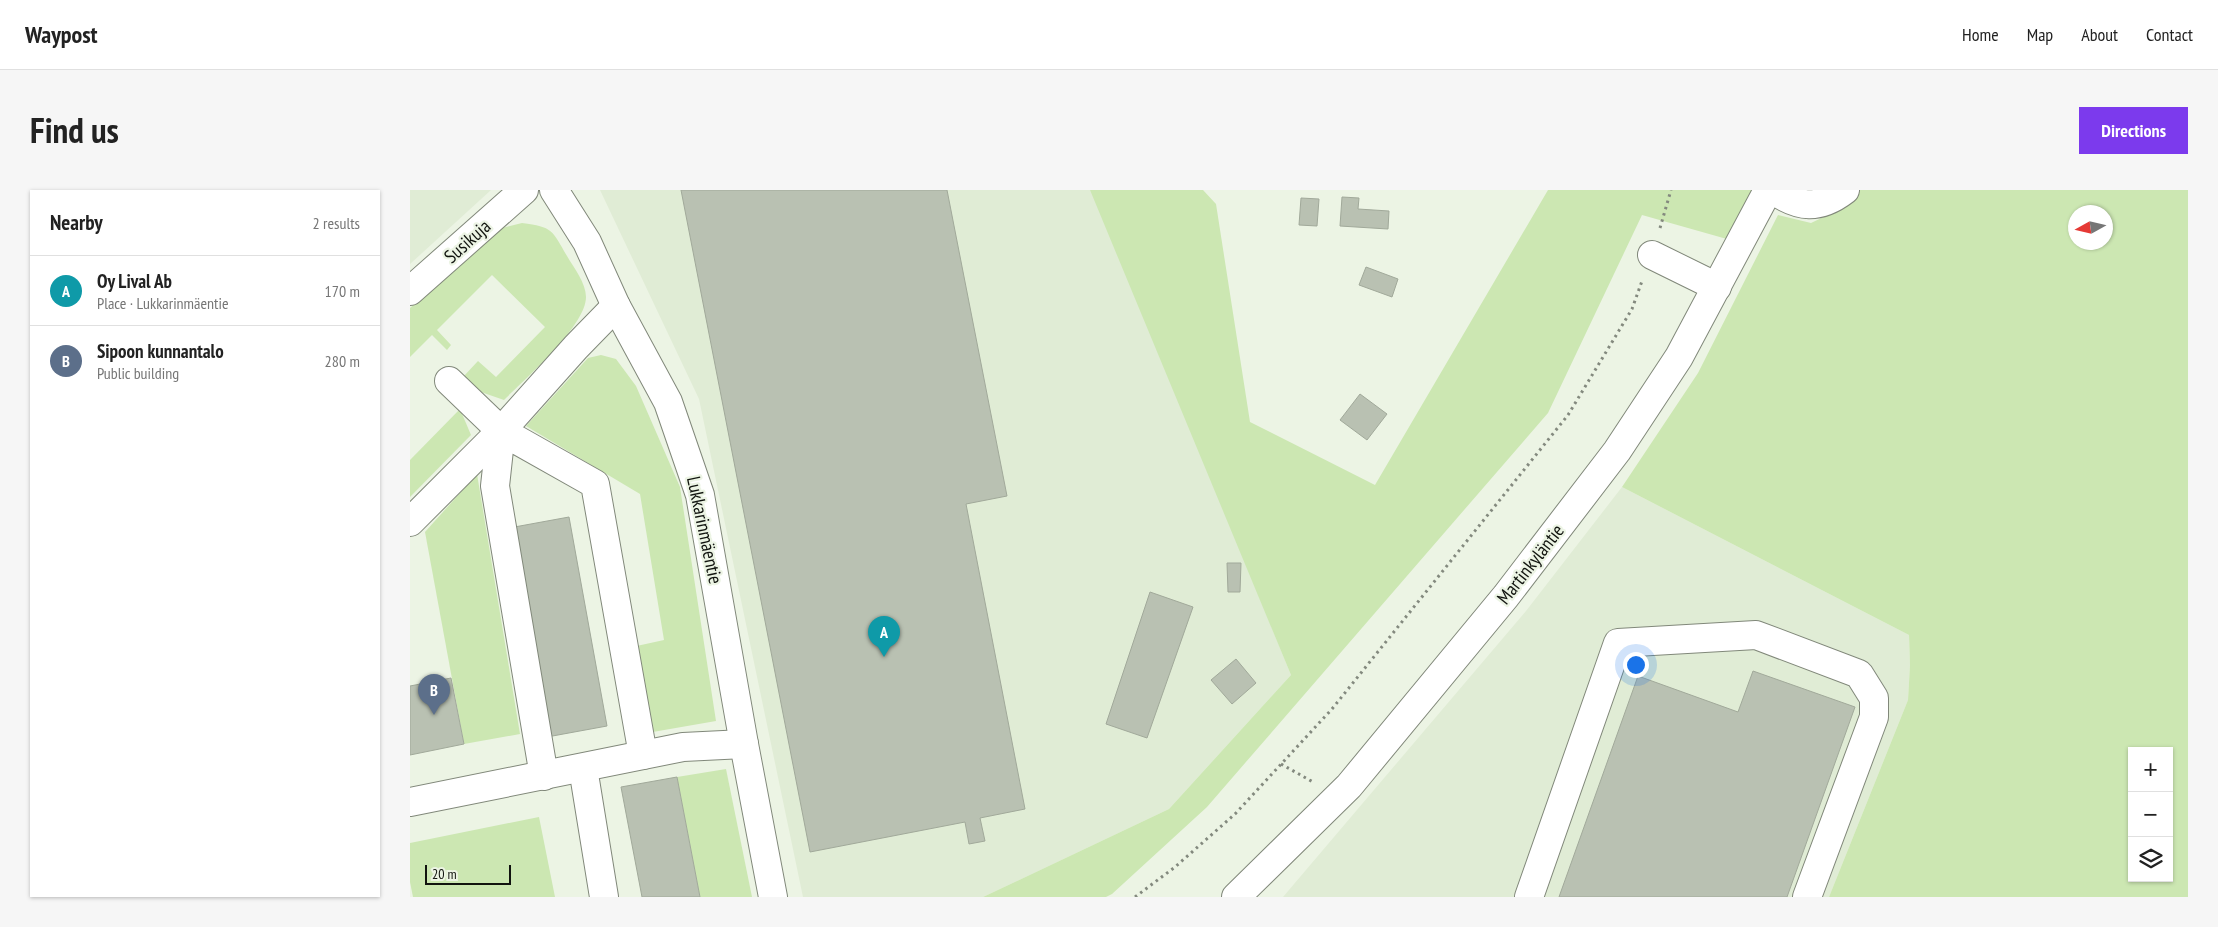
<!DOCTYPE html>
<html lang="en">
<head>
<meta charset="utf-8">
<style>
	body { margin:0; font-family:"PT Sans Narrow",sans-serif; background:#f6f6f6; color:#222 }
	.controls { position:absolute; right:15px; bottom:15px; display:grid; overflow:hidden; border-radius:0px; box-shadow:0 1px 4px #0004 }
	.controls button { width:45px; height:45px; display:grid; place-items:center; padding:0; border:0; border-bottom:1px solid #e0e0e0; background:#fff; color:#222; font:25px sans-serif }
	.compass { position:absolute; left:1658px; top:15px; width:45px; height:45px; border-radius:50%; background:#fff; box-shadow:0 1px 4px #0004; rotate:262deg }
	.scale { position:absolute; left:15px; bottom:12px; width:86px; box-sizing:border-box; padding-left:5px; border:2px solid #11140f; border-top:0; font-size:14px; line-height:18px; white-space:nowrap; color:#11140f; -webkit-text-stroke:4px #ecf4e4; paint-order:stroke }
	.you { position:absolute; left:1225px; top:474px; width:18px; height:18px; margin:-12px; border:4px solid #fff; border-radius:50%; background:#1a73e8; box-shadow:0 0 0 8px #1a73e833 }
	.badge { display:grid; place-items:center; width:32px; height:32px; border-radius:50%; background:#7c3aed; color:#fff; font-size:16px; font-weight:700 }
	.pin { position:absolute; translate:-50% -41px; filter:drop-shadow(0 1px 2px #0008) }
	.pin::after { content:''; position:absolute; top:26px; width:18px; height:15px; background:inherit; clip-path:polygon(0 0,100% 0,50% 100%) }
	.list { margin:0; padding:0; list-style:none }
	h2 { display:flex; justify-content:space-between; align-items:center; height:65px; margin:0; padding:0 20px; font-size:21px }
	h2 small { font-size:16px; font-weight:400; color:#767676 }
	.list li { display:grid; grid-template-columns:32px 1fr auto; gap:15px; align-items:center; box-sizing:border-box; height:70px; padding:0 20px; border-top:1px solid #e0e0e0 }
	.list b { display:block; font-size:19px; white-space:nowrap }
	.list p { margin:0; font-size:16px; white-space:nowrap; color:#767676 }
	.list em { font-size:16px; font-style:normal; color:#767676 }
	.icon { flex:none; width:28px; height:28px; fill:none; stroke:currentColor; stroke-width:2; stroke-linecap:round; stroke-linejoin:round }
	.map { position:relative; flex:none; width:1778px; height:707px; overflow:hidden; border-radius:0px }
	header { display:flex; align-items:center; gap:30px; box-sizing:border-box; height:70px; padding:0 25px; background:#fff; border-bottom:1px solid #e0e0e0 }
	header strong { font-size:24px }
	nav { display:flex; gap:28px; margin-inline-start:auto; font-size:18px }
	.intro { display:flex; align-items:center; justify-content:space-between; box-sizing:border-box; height:120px; padding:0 30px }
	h1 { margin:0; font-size:35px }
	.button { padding:12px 22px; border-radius:0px; background:#7c3aed; color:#fff; font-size:18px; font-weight:700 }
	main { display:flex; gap:30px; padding:0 30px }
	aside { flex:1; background:#fff; border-radius:0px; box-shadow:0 1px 4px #0004 }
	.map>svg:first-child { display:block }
	.built { fill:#e0ecd5 }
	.green { fill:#cce7b2; fill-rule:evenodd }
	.building { fill:#b9c1b2; stroke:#a1a99a }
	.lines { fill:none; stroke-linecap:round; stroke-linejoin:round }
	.minor-casing { stroke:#81887a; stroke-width:30 }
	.path { stroke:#83897e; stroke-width:3; stroke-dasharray:2.5 4; stroke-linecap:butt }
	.minor { stroke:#fff; stroke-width:28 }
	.labels { text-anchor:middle; stroke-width:4.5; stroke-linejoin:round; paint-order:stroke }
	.street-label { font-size:19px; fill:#11140f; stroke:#ecf4e4 }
</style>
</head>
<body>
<header>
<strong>Waypost</strong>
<nav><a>Home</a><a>Map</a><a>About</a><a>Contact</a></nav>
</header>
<div class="intro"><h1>Find us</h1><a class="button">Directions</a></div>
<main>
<aside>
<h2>Nearby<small>2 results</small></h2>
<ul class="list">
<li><span class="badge" style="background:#0f9aa8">A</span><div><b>Oy Lival Ab</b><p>Place · Lukkarinmäentie</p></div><em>170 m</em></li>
<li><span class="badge" style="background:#5c6f8a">B</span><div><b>Sipoon kunnantalo</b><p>Public building</p></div><em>280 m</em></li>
</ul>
</aside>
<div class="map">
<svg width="1778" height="707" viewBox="0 0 1778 707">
	<rect width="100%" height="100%" fill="#ecf4e4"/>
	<g class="built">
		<polygon points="0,0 81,0 0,74"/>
		<polygon points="190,0 680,0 690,16 881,485 759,619 573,707 393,707 289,209"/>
		<polygon points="1212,297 1499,445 1500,475 1498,510 1419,707 873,707 1116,421"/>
	</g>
	<g class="green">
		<polygon points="680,0 793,0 806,14 840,232 965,295 1138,0 1358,0 1331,53 1232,25 1138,223 797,617 702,704 696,707 573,707 759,619 881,485"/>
		<path d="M 1450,0 L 1778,0 L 1778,707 L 1419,707 L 1498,510 L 1500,475 L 1499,445 L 1212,297 L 1288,183 L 1368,25 L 1401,33 L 1424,22 ZM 1666,22 L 1696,22 L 1696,52 L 1666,52 ZM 1722,561 L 1759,561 L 1759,688 L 1722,688 Z"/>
		<path d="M 112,33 C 143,37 142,40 157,66 C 164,78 176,93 176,107 C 176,136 115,189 94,210 L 68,201 L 53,187 L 68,171 L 86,187 L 135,137 L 82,85 L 27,140 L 41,155 L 37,160 L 22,145 L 0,167 L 0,118 L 92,38 Z"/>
		<polygon points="191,165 206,169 226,196 270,297 306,531 237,543 222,457 254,450 230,304 116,236 178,168"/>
		<polygon points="50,219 61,245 0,307 0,270"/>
		<polygon points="67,284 110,544 54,554 15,342"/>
		<polygon points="316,579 342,707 290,707 267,587"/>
		<polygon points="129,627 145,707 3,707 0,692 0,653"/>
	</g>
	<g class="building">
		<polygon points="271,0 537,0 597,306 556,314 615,619 570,628 575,651 559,654 555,632 400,662"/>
		<polygon points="932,7 949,8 948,19 979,21 978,39 930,36"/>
		<polygon points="891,8 909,9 907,36 889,35"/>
		<polygon points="956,77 988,89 982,107 949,95"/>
		<polygon points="950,204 977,224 957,250 930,230"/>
		<polygon points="159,327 197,536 137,547 99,338"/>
		<polygon points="817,373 831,373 830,402 818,402"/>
		<polygon points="740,402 783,417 737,548 696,534"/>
		<polygon points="826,469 846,493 822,514 801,490"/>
		<polygon points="1343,481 1445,517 1377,707 1149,707 1228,486 1328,522"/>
		<polygon points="41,488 54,554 0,565 0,496"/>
		<polygon points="267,587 290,707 232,707 211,597"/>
	</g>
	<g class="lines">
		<defs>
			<g id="minor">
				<polyline points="144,0 177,52 206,116 258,212 290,305 334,554 363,707"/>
				<path d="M 1363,0 C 1389,18 1409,20 1435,0"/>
				<polyline points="1242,65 1307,97"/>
				<polyline points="0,101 114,0"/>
				<polyline points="39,191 91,241"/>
				<polyline points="0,332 91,241 166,157 206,116"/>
				<polyline points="173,578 194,707"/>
				<polyline points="134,586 85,296 91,241 185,294 233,565"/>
				<polyline points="0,612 273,557 334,554"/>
				<polyline points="826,707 939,596 1096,406 1207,261 1269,167 1358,0"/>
				<polyline points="1119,707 1208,453 1346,445 1449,484 1464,508 1464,527 1397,707"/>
			</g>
		</defs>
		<use href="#minor" class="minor-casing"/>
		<g class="path">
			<polyline points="1250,38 1261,0"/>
			<polyline points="871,574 903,592"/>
			<polyline points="725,707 765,677 825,624 922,519 1158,225 1222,119 1232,91"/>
		</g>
		<use href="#minor" class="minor"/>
	</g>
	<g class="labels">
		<g class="street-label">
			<text transform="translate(57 51) rotate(-42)" y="7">Susikuja</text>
			<text transform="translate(295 340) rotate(78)" y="7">Lukkarinmäentie</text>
			<text transform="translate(1120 374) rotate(-52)" y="7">Martinkyläntie</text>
		</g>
	</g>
</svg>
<div class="controls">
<button>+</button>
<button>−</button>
<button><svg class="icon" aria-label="layers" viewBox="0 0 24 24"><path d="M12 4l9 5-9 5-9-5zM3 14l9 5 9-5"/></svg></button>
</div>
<svg class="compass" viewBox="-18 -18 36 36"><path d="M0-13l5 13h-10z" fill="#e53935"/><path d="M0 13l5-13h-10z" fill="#767676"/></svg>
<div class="scale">20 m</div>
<div class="you"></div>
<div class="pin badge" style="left:474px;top:467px;background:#0f9aa8">A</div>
<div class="pin badge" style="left:24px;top:525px;background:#5c6f8a">B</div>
</div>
</main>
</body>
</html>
